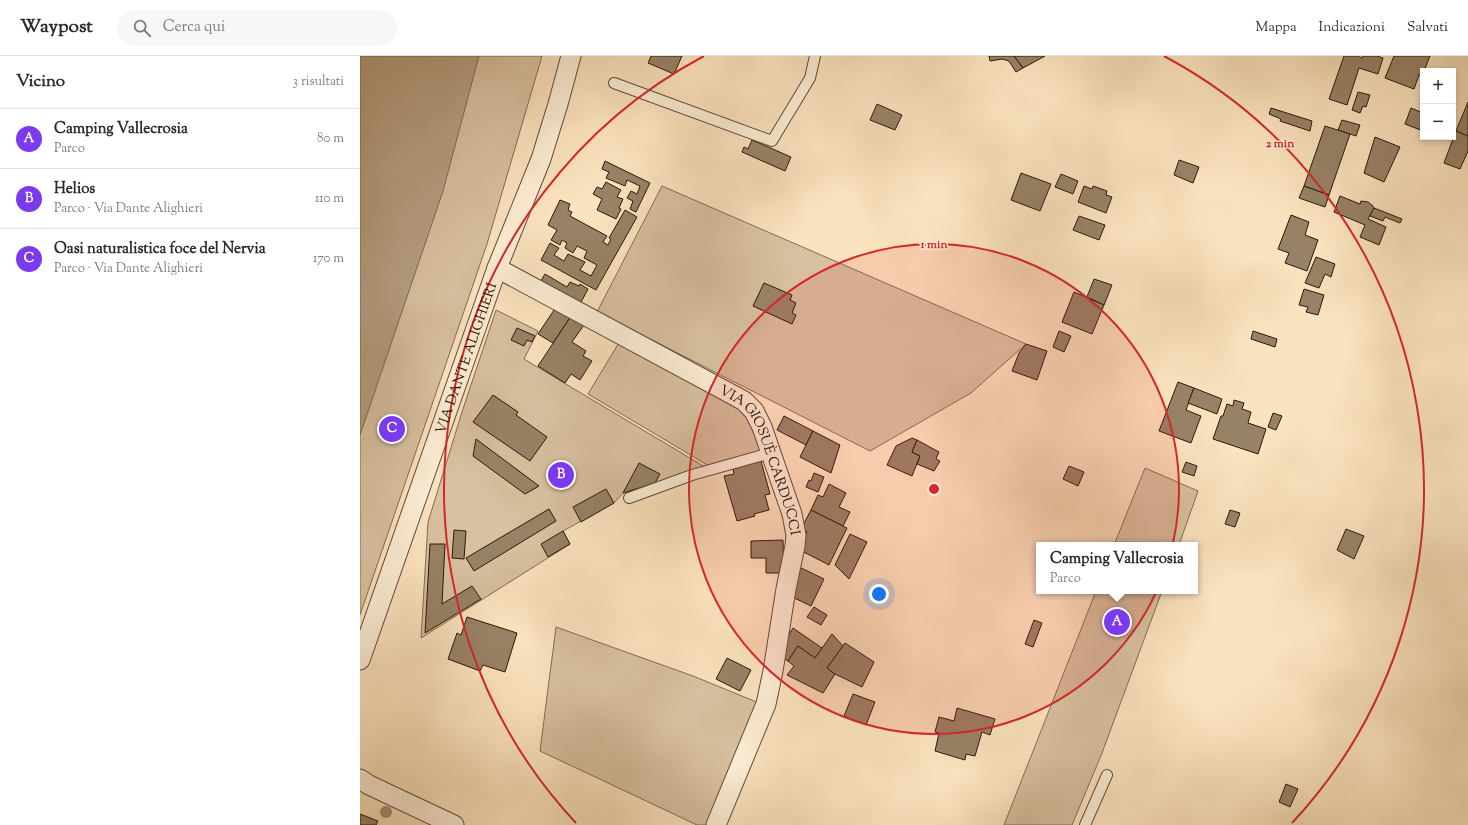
<!DOCTYPE html>
<html lang="it">
<head>
<meta charset="utf-8">
<style>
	body { margin:0; font-family:"Sorts Mill Goudy",serif; background:#f7f7f7; color:#2b2b33 }
	.controls { position:absolute; right:12px; top:12px; display:grid; overflow:hidden; border-radius:0px; box-shadow:0 2px 6px #0003 }
	.controls button { width:36px; height:36px; display:grid; place-items:center; padding:0; border:0; border-bottom:1px solid #e1e1e2; background:#fff; color:#2b2b33; font:20px sans-serif }
	.you { position:absolute; left:519px; top:538px; width:14px; height:14px; margin:-10px; border:3px solid #fff; border-radius:50%; background:#1a73e8; box-shadow:0 0 0 6px #1a73e833 }
	.badge { display:grid; place-items:center; width:26px; height:26px; border-radius:50%; background:#7c3aed; color:#fff; font-size:13px; font-weight:700 }
	.pin { position:absolute; translate:-50% -50%; border:2px solid #fff; box-shadow:0 1px 4px #0006 }
	.popup { position:absolute; left:676px; top:486px; width:162px; height:52px; box-sizing:border-box; display:grid; place-content:center; border-radius:0px; background:#fff; filter:drop-shadow(0 1px 3px #0005); font-size:13px; white-space:nowrap; color:#7c7c81 }
	.popup b { font-size:15px; color:#2b2b33 }
	.popup::after { content:''; position:absolute; left:50%; top:100%; margin-left:-8px; border:8px solid transparent; border-top-color:#fff }
	.list { margin:0; padding:0; list-style:none }
	h2 { display:flex; justify-content:space-between; align-items:center; height:52px; margin:0; padding:0 16px; font-size:17px }
	h2 small { font-size:13px; font-weight:400; color:#7c7c81 }
	.list li { display:grid; grid-template-columns:26px 1fr auto; gap:12px; align-items:center; box-sizing:border-box; height:60px; padding:0 16px; border-top:1px solid #e1e1e2 }
	.list b { display:block; font-size:15px; white-space:nowrap }
	.list p { margin:0; font-size:13px; white-space:nowrap; color:#7c7c81 }
	.list em { font-size:13px; font-style:normal; color:#7c7c81 }
	.icon { flex:none; width:22px; height:22px; fill:none; stroke:currentColor; stroke-width:2; stroke-linecap:round; stroke-linejoin:round }
	.map { position:relative; flex:none; width:1108px; height:769px; overflow:hidden }
	header { display:flex; align-items:center; gap:24px; box-sizing:border-box; height:56px; padding:0 20px; background:#fff; border-bottom:1px solid #e1e1e2 }
	header strong { font-size:19px }
	nav { display:flex; gap:22px; margin-inline-start:auto; font-size:14px }
	.search { width:280px; height:36px; background:#f7f7f7; display:flex; align-items:center; gap:10px; box-sizing:border-box; padding:0 14px; border-radius:22px; color:#7c7c81; font-size:15px }
	main { display:flex }
	aside { flex:1; background:#fff }
	.map>svg:first-child { display:block }
	.green { fill:#d8c0a0; stroke:#826c54 }
	.water { fill:#b59e81; stroke:#7e6851 }
	.building { fill:#988267; stroke:#2c1808 }
	.lines { fill:none; stroke-linecap:round; stroke-linejoin:round }
	.lane-casing { stroke:#604b36; stroke-width:12 }
	.street-casing { stroke:#604b36; stroke-width:21 }
	.lane { stroke:#fcedd5; stroke-width:10 }
	.street { stroke:#fcedd5; stroke-width:19 }
	.tree { fill:#a68f74 }
	.ring { fill:none; stroke:#d62828; stroke-width:2 }
	.labels { text-anchor:middle; stroke-width:3; stroke-linejoin:round; paint-order:stroke }
	.street-label { font-size:14px; fill:#2c1808; stroke:#fcedd5 }
	.centre { fill:#d62828; stroke:#fcedd5; stroke-width:2 }
	.ring-label { font-size:12px; text-anchor:middle; font-weight:bold; fill:#d62828; stroke:#fcedd5; stroke-width:3; stroke-linejoin:round; paint-order:stroke }
</style>
</head>
<body>
<header>
<strong>Waypost</strong>
<div class="search"><svg class="icon" aria-label="search" viewBox="0 0 24 24"><circle cx="10" cy="10" r="6"/><path d="M15 15l6 6"/></svg>Cerca qui</div>
<nav><a>Mappa</a><a>Indicazioni</a><a>Salvati</a></nav>
</header>
<main>
<aside>
<h2>Vicino<small>3 risultati</small></h2>
<ul class="list">
<li><span class="badge">A</span><div><b>Camping Vallecrosia</b><p>Parco</p></div><em>80 m</em></li>
<li><span class="badge">B</span><div><b>Helios</b><p>Parco · Via Dante Alighieri</p></div><em>110 m</em></li>
<li><span class="badge">C</span><div><b>Oasi naturalistica foce del Nervia</b><p>Parco · Via Dante Alighieri</p></div><em>170 m</em></li>
</ul>
</aside>
<div class="map">
<svg width="1108" height="769" viewBox="0 0 1108 769">
	<rect width="100%" height="100%" fill="#fbe3bf"/>
	<filter id="stains"><feTurbulence type="fractalNoise" baseFrequency=".005" numOctaves="4"/><feColorMatrix values="0 0 0 0 .2 0 0 0 0 .09 0 0 0 0 .02 0 0 0 .5 -.17"/></filter>
	<radialGradient id="worn" r=".72"><stop offset=".6" stop-color="#630" stop-opacity="0"/><stop offset="1" stop-color="#630" stop-opacity=".3"/></radialGradient>
	<g class="green">
		<polygon points="0,0 182,0 127,188 0,559"/>
		<polygon points="302,130 666,288 611,337 510,395 237,256"/>
		<polygon points="136,254 178,275 164,303 345,411 263,437 254,447 203,475 210,488 61,582 68,466 102,356"/>
		<polygon points="260,285 369,344 385,357 403,394 349,410 228,338"/>
		<polygon points="785,412 838,435 819,489 754,489"/>
		<polygon points="736,535 802,535 742,697 712,769 644,769"/>
		<polygon points="196,571 333,620 399,647 350,769 337,769 180,695"/>
	</g>
	<polygon class="water" points="0,0 119,0 83,135 0,379"/>
	<g class="building">
		<polygon points="291,0 322,0 314,18 288,7"/>
		<polygon points="629,0 654,0 663,12 656,16 649,5 642,3 630,5"/>
		<polygon points="654,0 685,0 663,12"/>
		<polygon points="984,0 998,0 1002,2 1003,0 1017,0 1023,2 1018,18 999,12 987,49 969,43"/>
		<polygon points="1034,0 1070,0 1062,20 1059,19 1054,33 1025,22"/>
		<polygon points="998,36 1010,39 1006,51 1003,50 1000,57 992,54"/>
		<polygon points="1108,46 1108,80 1096,75"/>
		<polygon points="517,48 542,59 535,74 510,64"/>
		<polygon points="911,52 952,65 950,75 920,65 921,63 909,58"/>
		<polygon points="1051,52 1063,57 1063,75 1045,68"/>
		<polygon points="982,64 1000,69 996,80 978,74"/>
		<polygon points="965,70 990,78 969,139 944,130"/>
		<polygon points="1096,75 1108,80 1108,95 1100,113 1084,107"/>
		<polygon points="1015,81 1040,91 1024,126 1004,117"/>
		<polygon points="392,84 431,101 425,115 382,96 384,91 388,93"/>
		<polygon points="819,104 839,111 833,127 814,119"/>
		<polygon points="245,105 290,127 276,156 270,153 273,145 267,142 271,135 277,138 280,130 267,124 265,130 246,122 249,116 242,113"/>
		<polygon points="661,117 691,128 680,155 651,144"/>
		<polygon points="701,118 718,125 713,138 695,131"/>
		<polygon points="246,126 261,134 257,141 263,143 259,152 261,153 256,163 237,154 242,143 233,138 237,131 242,133"/>
		<polygon points="724,130 732,133 733,130 747,135 746,139 752,141 746,157 718,146"/>
		<polygon points="944,130 969,139 965,151 939,142"/>
		<polygon points="980,140 1000,148 1001,145 1008,146 1013,150 1014,152 1008,163 1026,171 1019,189 1000,181 1005,169 974,156"/>
		<polygon points="200,144 210,148 208,154 212,156 210,160 247,180 243,186 248,189 251,183 249,182 265,154 277,161 236,234 181,204 190,187 199,192 194,199 204,205 208,198 225,206 220,214 231,220 237,209 224,202 227,195 217,190 213,197 205,192 207,187 202,184 200,189 191,184 197,174 188,169"/>
		<polygon points="1014,152 1042,163 1040,167 1025,161 1023,165 1010,160"/>
		<polygon points="931,159 949,166 945,179 958,184 947,215 925,207 929,197 918,193"/>
		<polygon points="719,160 745,169 739,184 713,174"/>
		<polygon points="956,201 975,208 971,221 965,218 959,232 945,227"/>
		<polygon points="185,218 207,231 210,226 219,230 220,228 228,233 219,250 179,228"/>
		<polygon points="734,223 752,229 744,249 727,241"/>
		<polygon points="404,227 432,239 430,244 436,247 432,257 436,259 432,268 393,250"/>
		<polygon points="944,233 964,239 958,259 946,256 948,251 939,249"/>
		<polygon points="714,236 744,249 732,278 702,266"/>
		<polygon points="198,248 213,257 193,287 178,278"/>
		<polygon points="213,257 226,266 212,286 226,295 223,300 232,305 220,324 211,318 205,327 178,310"/>
		<polygon points="157,272 175,280 172,286 167,284 164,290 151,284"/>
		<polygon points="699,275 711,280 704,296 693,291"/>
		<polygon points="893,275 917,283 915,291 891,283"/>
		<polygon points="666,288 687,295 677,324 652,315 659,297"/>
		<polygon points="818,326 834,332 826,354 841,360 831,387 799,375"/>
		<polygon points="834,332 862,343 857,358 828,347"/>
		<polygon points="133,339 158,356 156,359 187,381 170,405 113,366"/>
		<polygon points="874,344 884,347 882,353 891,356 888,367 906,373 898,398 853,383 861,360 863,360 867,348 873,350"/>
		<polygon points="913,357 922,360 916,374 908,371"/>
		<polygon points="424,360 453,375 446,389 417,374"/>
		<polygon points="453,375 480,389 471,417 440,401"/>
		<polygon points="552,382 557,384 552,396 560,400 552,420 527,409 536,390"/>
		<polygon points="116,383 179,430 165,438 113,400"/>
		<polygon points="557,384 579,396 576,403 580,405 574,415 557,408 560,400 552,396"/>
		<polygon points="401,405 410,438 405,439 409,454 394,458 395,460 377,465 364,420 374,418 373,413"/>
		<polygon points="826,406 837,410 834,420 822,416"/>
		<polygon points="279,407 300,418 295,427 263,437"/>
		<polygon points="709,410 724,416 718,430 703,423"/>
		<polygon points="454,417 464,421 458,436 446,431 449,424 451,425"/>
		<polygon points="469,428 486,437 479,451 490,456 483,470 451,454 458,439 463,441"/>
		<polygon points="246,433 254,447 221,466 213,451"/>
		<polygon points="189,453 196,465 114,515 106,502"/>
		<polygon points="451,454 487,472 469,509 438,493 447,476 441,473"/>
		<polygon points="870,454 880,457 875,471 865,468"/>
		<polygon points="986,473 1004,480 994,503 977,494"/>
		<polygon points="94,474 106,475 104,503 92,502"/>
		<polygon points="203,475 210,488 188,501 181,488"/>
		<polygon points="490,478 507,486 489,523 475,509"/>
		<polygon points="423,484 424,517 406,517 406,502 391,502 391,485"/>
		<polygon points="70,488 85,488 82,548 112,530 121,543 65,577"/>
		<polygon points="439,511 464,523 451,550 426,538"/>
		<polygon points="454,551 467,559 461,569 447,561"/>
		<polygon points="107,561 157,577 145,616 123,609 120,615 88,603 97,577 101,579"/>
		<polygon points="674,564 682,567 673,591 665,588"/>
		<polygon points="433,572 462,592 455,602 438,590 428,605 417,598"/>
		<polygon points="472,578 483,590 467,612 475,618 463,637 427,619 434,610 428,605 438,590 455,602"/>
		<polygon points="485,587 514,606 502,631 475,618 467,612"/>
		<polygon points="367,602 391,614 380,635 356,623"/>
		<polygon points="493,638 515,646 506,669 484,660"/>
		<polygon points="597,652 635,663 630,679 622,676 615,700 606,698 605,704 575,695 579,677 575,676 579,661 594,665"/>
		<polygon points="926,728 938,733 930,751 919,746"/>
		<polygon points="0,758 18,765 16,769 0,769"/>
	</g>
	<g class="lines">
		<defs>
			<g id="lane">
				<polyline points="254,27 412,85 450,22 455,0"/>
				<polyline points="269,442 332,419 410,397"/>
				<polyline points="725,769 747,719"/>
			</g>
			<g id="street">
				<path id="s1" d="M 137,212 L 375,340 L 384,345 L 394,355 L 402,371 L 432,458 L 436,479 L 435,490 L 426,533 L 413,615 L 406,648 L 356,769"/>
				<path id="s2" d="M 0,604 L 137,212 L 181,103 L 198,48 L 211,0"/>
				<polyline points="0,723 9,729 94,769"/>
			</g>
		</defs>
		<use href="#lane" class="lane-casing"/>
		<use href="#street" class="street-casing"/>
		<use href="#lane" class="lane"/>
		<use href="#street" class="street"/>
	</g>
	<circle class="tree" cx="26" cy="756" r="6"/>
	<circle cx="574" cy="433" r="245" fill="#d62828" fill-opacity=".12"/>
	<g class="ring">
		<circle cx="574" cy="433" r="245"/>
		<path d="M216 767A490 490 0 0 1 344 0M804 0A490 490 0 0 1 932 767"/>
	</g>
	<g class="labels">
		<g class="street-label">
			<text dy="5" stroke="none"><textPath href="#s2" startOffset="320">VIA DANTE ALIGHIERI</textPath></text>
			<text dy="5" stroke="none"><textPath href="#s1" startOffset="340">VIA GIOSUÈ CARDUCCI</textPath></text>
		</g>
	</g>
	<circle cx="574" cy="433" r="6" class="centre"/>
	<g class="ring-label">
		<text x="920" y="91">2 min</text>
		<text x="574" y="192">1 min</text>
	</g>
	<rect width="100%" height="100%" filter="url(#stains)"/>
	<rect width="100%" height="100%" fill="url(#worn)"/>
</svg>
<div class="controls">
<button>+</button>
<button>−</button>
</div>
<div class="you"></div>
<div class="pin badge" style="left:757px;top:566px">A</div>
<div class="popup"><b>Camping Vallecrosia</b>Parco</div>
<div class="pin badge" style="left:201px;top:419px">B</div>
<div class="pin badge" style="left:32px;top:373px">C</div>
</div>
</main>
</body>
</html>
